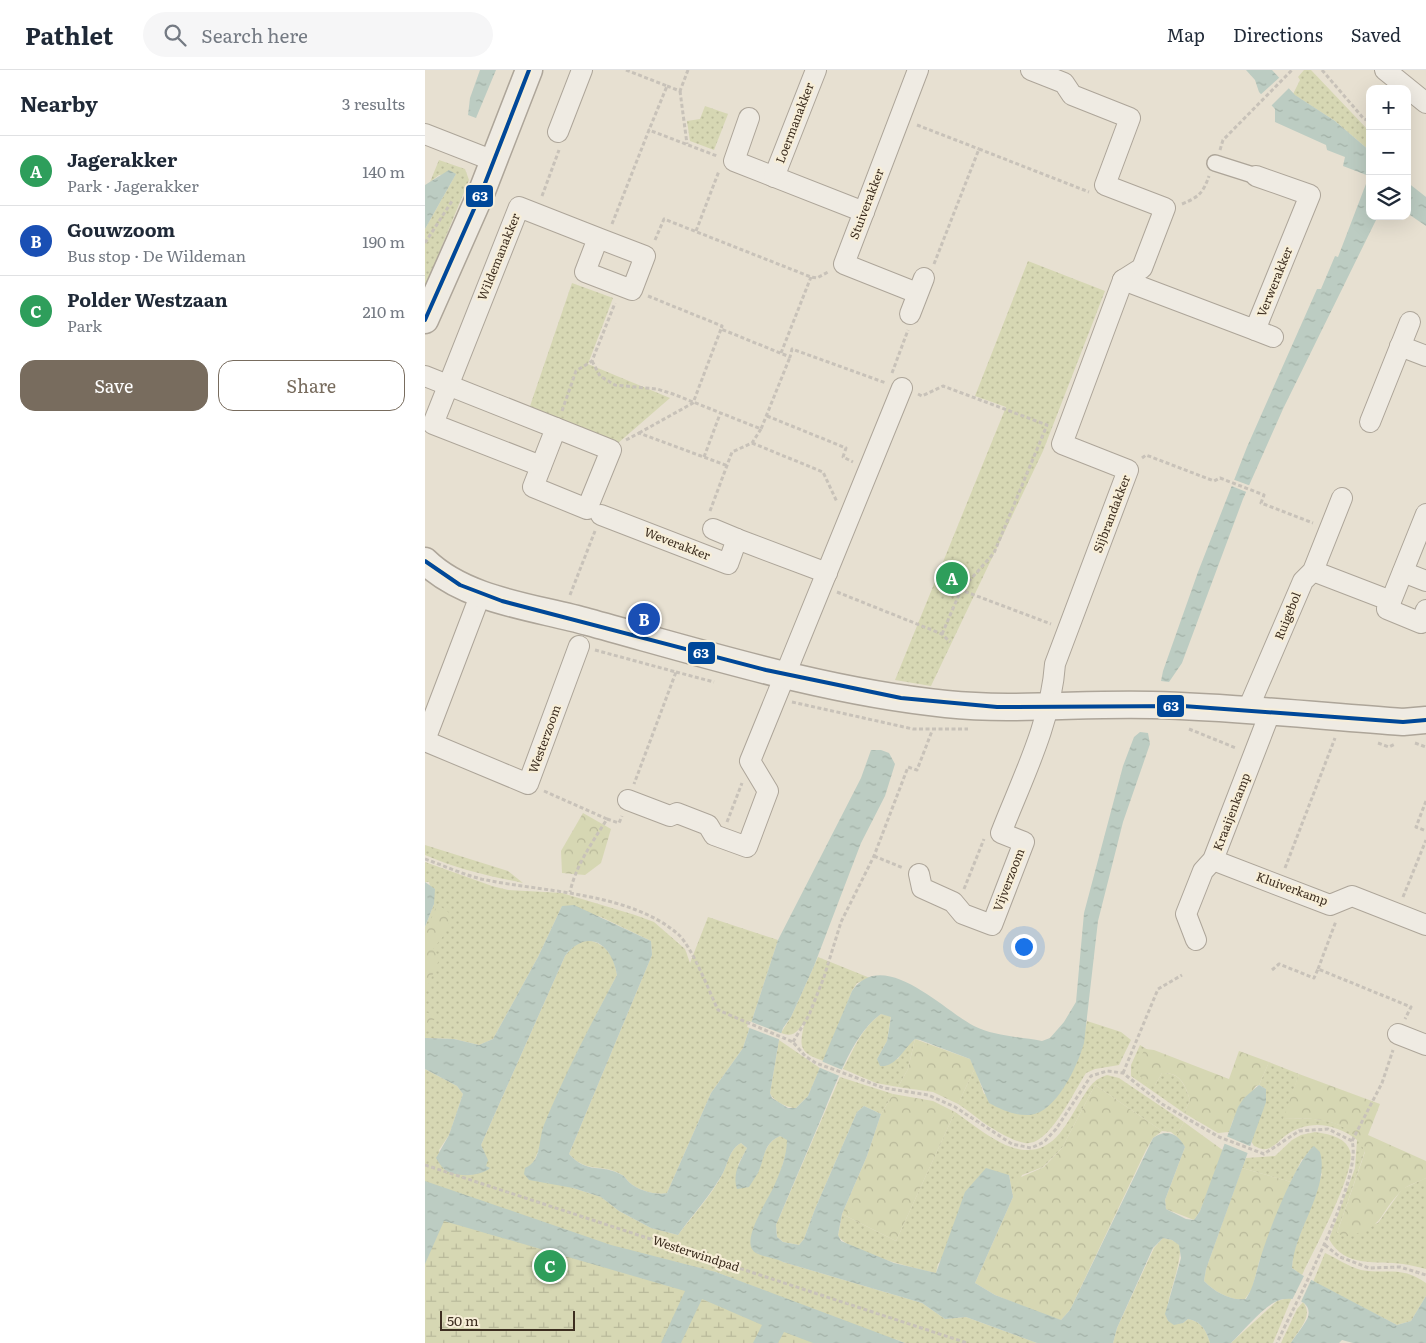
<!DOCTYPE html>
<html lang="en">
<head>
<meta charset="utf-8">
<style>
	body { margin:0; font-family:Literata,serif; background:#f6f6f7; color:#1f2937 }
	.controls { position:absolute; right:15px; top:15px; display:grid; overflow:hidden; border-radius:10px; box-shadow:0 5px 20px #0002 }
	.controls button { width:45px; height:45px; display:grid; place-items:center; padding:0; border:0; border-bottom:1px solid #e0e1e3; background:#fff; color:#1f2937; font:25px sans-serif }
	.scale { position:absolute; left:15px; bottom:12px; width:135px; box-sizing:border-box; padding-left:5px; border:2px solid #3d2e20; border-top:0; font-size:14px; line-height:18px; white-space:nowrap; color:#3d2e20; -webkit-text-stroke:4px #f7eed8; paint-order:stroke }
	.you { position:absolute; left:598px; top:876px; width:18px; height:18px; margin:-12px; border:4px solid #fff; border-radius:50%; background:#1a73e8; box-shadow:0 0 0 8px #1a73e833 }
	.badge { display:grid; place-items:center; width:32px; height:32px; border-radius:50%; background:#786c5e; color:#fff; font-size:16px; font-weight:700 }
	.pin { position:absolute; translate:-50% -50%; border:2px solid #fff; box-shadow:0 1px 5px #0006 }
	.list { margin:0; padding:0; list-style:none }
	h2 { display:flex; justify-content:space-between; align-items:center; height:65px; margin:0; padding:0 20px; font-size:21px }
	h2 small { font-size:16px; font-weight:400; color:#747a83 }
	.list li { display:grid; grid-template-columns:32px 1fr auto; gap:15px; align-items:center; box-sizing:border-box; height:70px; padding:0 20px; border-top:1px solid #e0e1e3 }
	.list b { display:block; font-size:19px; white-space:nowrap }
	.list p { margin:0; font-size:16px; white-space:nowrap; color:#747a83 }
	.list em { font-size:16px; font-style:normal; color:#747a83 }
	.actions { display:flex; gap:10px; padding:15px 20px }
	.actions a { flex:1; padding:11px 0; border:1px solid #786c5e; border-radius:15px; text-align:center; font-size:18px; color:#786c5e }
	.actions .main { background:#786c5e; color:#fff }
	.icon { flex:none; width:28px; height:28px; fill:none; stroke:currentColor; stroke-width:2; stroke-linecap:round; stroke-linejoin:round }
	.map { position:relative; flex:none; width:1001px; height:1273px; overflow:hidden }
	header { display:flex; align-items:center; gap:30px; box-sizing:border-box; height:70px; padding:0 25px; background:#fff; border-bottom:1px solid #e0e1e3 }
	header strong { font-size:24px }
	nav { display:flex; gap:28px; margin-inline-start:auto; font-size:18px }
	.search { width:350px; height:45px; background:#f6f6f7; display:flex; align-items:center; gap:12px; box-sizing:border-box; padding:0 18px; border-radius:28px; color:#747a83; font-size:19px }
	main { display:flex }
	aside { flex:1; background:#fff }
	.map>svg:first-child { display:block }
	.grass { fill:url(#grass-dots); fill-rule:evenodd }
	.forest { fill:url(#forest-crowns) }
	.wetland { fill:url(#wetland-marsh) }
	.water { fill:url(#water-ripples) }
	.pier { fill:#e7e0d1 }
	.lines { fill:none; stroke-linecap:round; stroke-linejoin:round }
	.pedestrian-casing { stroke:#ada599; stroke-width:18 }
	.minor-casing { stroke:#ada599; stroke-width:22 }
	.tertiary-casing { stroke:#ada599; stroke-width:29 }
	.path { stroke:#c8c2b9; stroke-width:3; stroke-dasharray:4 2.5; stroke-linecap:butt }
	.pedestrian { stroke:#efebe3; stroke-width:15 }
	.minor { stroke:#efebe3; stroke-width:20 }
	.tertiary { stroke:#efebe3; stroke-width:26 }
	.bus-1-casing { stroke:#f7eed8; stroke-width:8 }
	.bus-1 { stroke:#004899; stroke-width:4 }
	.labels { text-anchor:middle; stroke-width:4.5; stroke-linejoin:round; paint-order:stroke }
	.street-label { font-size:12px; fill:#3d2e20; stroke:#f7eed8 }
	.line-badge { stroke:#f7eed8; stroke-width:2 }
	.badge-label { font-size:14px; text-anchor:middle; font-weight:bold; fill:#fff }
</style>
</head>
<body>
<header>
<strong>Pathlet</strong>
<div class="search"><svg class="icon" aria-label="search" viewBox="0 0 24 24"><circle cx="10" cy="10" r="6"/><path d="M15 15l6 6"/></svg>Search here</div>
<nav><a>Map</a><a>Directions</a><a>Saved</a></nav>
</header>
<main>
<aside>
<h2>Nearby<small>3 results</small></h2>
<ul class="list">
<li><span class="badge" style="background:#2e9e5b">A</span><div><b>Jagerakker</b><p>Park · Jagerakker</p></div><em>140 m</em></li>
<li><span class="badge" style="background:#1a4fb4">B</span><div><b>Gouwzoom</b><p>Bus stop · De Wildeman</p></div><em>190 m</em></li>
<li><span class="badge" style="background:#2e9e5b">C</span><div><b>Polder Westzaan</b><p>Park</p></div><em>210 m</em></li>
</ul>
<div class="actions"><a class="main">Save</a><a>Share</a></div>
</aside>
<div class="map">
<svg width="1001" height="1273" viewBox="0 0 1001 1273">
	<defs>
		<pattern id="grass-dots" width="8" height="8" patternUnits="userSpaceOnUse" patternTransform="scale(1.25)"><rect width="8" height="8" fill="#d6d7b3"/><path d="M2 2h.1M6 6h.1" fill="none" stroke="#b9b99a" stroke-width="1.8" stroke-linecap="round"/></pattern>
		<pattern id="forest-crowns" width="20" height="18" patternUnits="userSpaceOnUse" patternTransform="scale(1.25)"><rect width="20" height="18" fill="#d6d7b3"/><path d="M2 6a3 3 0 1 1 6 0M12 15a3 3 0 1 1 6 0" fill="none" stroke="#b9b99a"/></pattern>
		<pattern id="wetland-marsh" width="20" height="14" patternUnits="userSpaceOnUse" patternTransform="scale(1.25)"><rect width="20" height="14" fill="#d6d7b3"/><path d="M1 5h8M5 5V1M11 12h8M15 12V8" fill="none" stroke="#b9b99a"/></pattern>
		<pattern id="water-ripples" width="26" height="14" patternUnits="userSpaceOnUse" patternTransform="scale(1.25)"><rect width="26" height="14" fill="#bcccc2"/><path d="M2 4q2-2 4 0t4 0M15 11q2-2 4 0t4 0" fill="none" stroke="#a2b0a6"/></pattern>
	</defs>
	<rect width="100%" height="100%" fill="#e7e0d1"/>
	<g class="grass">
		<polygon points="879,0 886,0 945,62 945,81 910,51 868,24 875,10 873,7"/>
		<polygon points="280,36 303,44 289,80 265,71 262,51 275,49"/>
		<polygon points="14,90 40,99 44,110 0,217 0,159 31,104 14,105 5,112"/>
		<polygon points="603,191 680,221 618,381 506,616 470,610 581,337 550,326"/>
		<polygon points="147,213 188,228 163,294 245,328 192,374 104,339"/>
		<path d="M 0,775 L 83,801 L 98,813 C 64,806 32,799 0,785 Z"/>
		<path d="M 0,792 L 67,816 L 83,820 L 137,823 L 210,845 L 229,852 L 260,879 L 265,893 L 283,847 L 353,870 L 318,978 L 286,1023 L 242,1123 C 233,1126 212,1120 205,1113 C 202,1111 200,1106 197,1105 C 176,1092 163,1105 144,1084 L 227,885 L 226,871 L 176,847 L 137,836 L 113,887 L 68,969 L 54,975 L 29,969 L 0,968 L 0,857 L 9,834 L 4,812 L 0,812 Z"/>
		<path d="M 162,870 C 182,874 189,886 192,905 C 169,949 146,993 126,1039 C 118,1058 117,1079 106,1096 L 148,1118 L 176,1127 L 194,1141 L 226,1158 L 253,1165 C 268,1145 287,1125 298,1103 C 304,1091 304,1080 316,1073 L 322,1078 L 313,1095 L 333,1103 C 338,1088 340,1072 355,1066 L 362,1069 L 362,1080 L 331,1183 L 348,1186 L 358,1192 L 497,1233 L 520,1249 L 541,1247 L 612,1273 L 480,1273 L 470,1269 L 475,1273 L 0,1273 L 0,999 L 32,1016 L 38,1024 L 24,1065 L 14,1080 L 19,1099 L 46,1105 L 60,1096 L 62,1090 L 56,1075 L 140,886 L 149,875 ZM 198,1179 L 291,1202 L 368,1232 Z"/>
		<path d="M 393,887 L 445,908 L 432,913 L 427,921 L 399,991 C 373,983 374,975 380,952 C 372,961 369,968 356,963 L 366,947 Z"/>
		<path d="M 456,944 L 466,946 L 462,971 L 452,989 L 473,989 L 479,978 L 490,969 L 483,999 L 473,1017 L 451,1013 L 418,999 C 429,979 437,957 456,944 Z"/>
		<path d="M 662,951 L 696,962 L 706,970 L 694,995 L 670,999 L 661,1003 C 649,1021 624,1077 600,1073 C 588,1071 575,1063 565,1057 C 554,1050 544,1041 533,1034 L 550,998 L 559,1024 L 655,985 Z"/>
		<path d="M 354,970 L 395,998 L 383,1026 L 371,1038 C 362,1038 348,1031 345,1023 Z"/>
		<path d="M 715,975 L 723,980 L 720,980 L 730,1015 L 737,1003 C 755,1002 760,1015 765,1030 L 759,1043 L 706,1006 L 706,995 Z"/>
		<path d="M 844,992 L 874,1004 L 859,1049 C 890,1047 926,1048 940,1081 L 912,1163 L 953,1153 L 977,1119 L 1001,1108 L 1001,1199 C 993,1197 986,1195 978,1194 C 952,1190 920,1199 904,1169 L 930,1098 L 932,1070 C 910,1053 883,1049 860,1066 C 855,1070 847,1079 840,1079 C 837,1080 832,1077 829,1076 L 826,1071 L 841,1019 L 834,1015 Z"/>
		<path d="M 682,1005 L 694,1008 L 759,1052 L 751,1066 L 746,1062 L 737,1061 L 670,1015 L 637,1078 L 618,1097 L 597,1105 L 588,1127 L 584,1105 L 513,1194 L 511,1203 C 491,1199 423,1182 413,1166 L 417,1144 L 471,1171 L 530,1042 C 561,1063 602,1103 635,1063 C 643,1053 649,1041 656,1030 C 664,1018 667,1010 682,1005 Z"/>
		<polygon points="415,1007 468,1024 456,1044 439,1036 432,1042 390,1139 379,1169 374,1175 358,1172 352,1167 351,1155"/>
		<path d="M 890,1062 C 902,1064 920,1066 925,1081 C 932,1100 887,1184 877,1205 L 867,1198 L 868,1184 L 897,1104 L 877,1089 L 866,1112 L 817,1098 L 821,1088 L 850,1086 L 867,1070 L 876,1065 Z"/>
		<path d="M 738,1168 L 747,1170 L 755,1175 C 757,1199 737,1235 743,1251 L 758,1253 L 763,1249 C 777,1252 781,1260 785,1273 L 688,1273 L 692,1258 L 729,1178 Z"/>
		<path d="M 900,1183 C 911,1188 924,1197 936,1200 C 962,1205 975,1195 1001,1213 L 1001,1226 L 986,1251 L 972,1255 L 888,1212 Z"/>
		<polygon points="867,1227 848,1273 806,1273 852,1231"/>
		<path d="M 878,1232 C 889,1246 874,1259 866,1273 L 856,1273 L 872,1239 Z"/>
	</g>
	<g class="forest">
		<polygon points="158,743 186,759 176,793 160,805 137,803 136,781"/>
		<polygon points="12,834 27,845 19,865 8,879 14,890 0,922 0,865"/>
		<polygon points="0,942 13,947 0,956"/>
		<polygon points="490,969 545,989 550,998 533,1034 508,1022 473,1017 483,999"/>
		<path d="M 720,979 L 729,980 L 804,1009 L 814,981 L 844,992 L 834,1015 L 831,1016 L 808,1050 L 804,1062 L 793,1063 L 759,1043 L 765,1030 C 760,1014 755,1002 737,1003 L 730,1015 L 722,1014 L 713,1004 L 715,988 Z"/>
		<path d="M 874,1004 L 955,1034 L 943,1065 L 1001,1091 L 1001,1108 C 994,1112 982,1115 976,1121 C 951,1147 962,1156 920,1167 L 912,1163 L 940,1082 C 926,1048 890,1047 858,1049 Z"/>
		<polygon points="670,1015 737,1061 728,1068 721,1080 645,1240 636,1250 629,1249 570,1225 550,1213 588,1127 589,1110 619,1097 637,1078"/>
		<polygon points="468,1024 508,1031 530,1042 471,1171 417,1144 442,1086 456,1044"/>
		<polygon points="759,1052 799,1081 775,1141 769,1150 741,1139 740,1130 760,1077 751,1066"/>
		<path d="M 817,1098 L 866,1112 L 834,1192 L 827,1219 L 820,1229 C 805,1231 790,1222 779,1211 L 781,1199 Z"/>
	</g>
	<g class="wetland">
		<polygon points="18,1151 260,1221 236,1273 0,1273 0,1194"/>
		<polygon points="276,1229 337,1255 328,1273 256,1273"/>
		<polygon points="359,1262 388,1273 353,1273"/>
	</g>
	<g class="water">
		<polygon points="55,0 71,0 51,48 43,45 45,28"/>
		<polygon points="821,0 847,0 870,25 910,51 945,81 945,146 953,146 858,339 818,429 757,593 744,612 736,611 738,601 773,502 822,377 892,219 896,219 910,186 913,187 944,106 918,96 920,87 902,80 901,75 850,52 850,39 834,22 830,10"/>
		<polygon points="24,100 31,104 0,159 0,115"/>
		<polygon points="982,112 1001,127 1001,156 982,143"/>
		<path d="M 715,662 L 723,663 L 725,674 L 698,752 L 673,851 L 659,973 C 653,995 631,1043 605,1045 C 590,1046 577,1040 564,1033 L 545,989 L 495,970 L 490,969 C 479,978 471,998 455,996 L 452,989 L 462,971 L 466,947 L 456,944 C 427,964 410,1017 396,1049 C 381,1084 366,1120 351,1155 L 352,1167 L 358,1172 L 374,1175 L 379,1169 L 390,1139 L 432,1042 L 439,1036 L 456,1044 L 442,1086 L 417,1144 L 413,1165 L 416,1171 L 469,1193 L 511,1203 L 540,1122 L 561,1098 L 584,1105 L 588,1127 L 550,1213 L 570,1225 L 636,1250 L 645,1240 L 728,1068 C 741,1059 752,1062 760,1077 L 740,1130 L 741,1139 L 761,1149 L 769,1150 L 775,1141 L 813,1037 L 819,1028 L 834,1015 L 841,1019 L 841,1032 L 781,1199 L 779,1211 C 790,1222 805,1231 821,1229 C 828,1218 830,1207 834,1193 C 840,1170 871,1089 889,1076 L 895,1082 C 905,1119 869,1160 867,1198 L 877,1205 L 972,1255 L 986,1251 L 1001,1226 L 1001,1273 L 928,1273 L 917,1270 L 914,1273 L 866,1273 C 870,1266 881,1253 883,1247 C 888,1229 863,1226 852,1231 C 838,1237 818,1261 806,1273 L 785,1273 C 781,1260 777,1252 763,1249 L 758,1253 L 749,1255 L 743,1251 L 740,1244 L 756,1188 L 754,1175 L 747,1170 L 738,1168 L 728,1178 L 692,1258 L 688,1273 L 612,1273 L 541,1247 L 520,1249 L 497,1233 L 358,1192 C 350,1187 331,1187 327,1179 C 319,1165 344,1128 350,1114 C 356,1100 362,1085 362,1070 L 355,1066 C 338,1073 340,1088 333,1103 C 330,1108 327,1112 324,1117 L 312,1119 C 307,1104 315,1092 322,1078 L 316,1073 C 304,1080 304,1091 298,1103 C 286,1125 268,1144 253,1165 L 226,1158 L 194,1141 L 176,1127 L 148,1118 L 104,1110 L 99,1104 L 100,1098 C 117,1091 113,1070 119,1055 C 140,1003 166,954 192,905 C 187,874 163,857 140,886 L 56,1075 L 63,1090 L 61,1096 L 65,1098 C 55,1107 28,1108 18,1098 C 15,1095 13,1091 11,1088 L 24,1065 L 38,1024 L 32,1016 L 0,999 L 0,968 L 29,969 L 54,975 L 68,969 L 113,887 L 137,836 L 149,835 L 226,871 L 227,885 L 144,1084 C 163,1105 176,1093 197,1105 C 200,1106 202,1111 205,1113 C 212,1120 233,1126 242,1123 L 286,1023 L 318,978 L 353,870 L 436,708 L 446,680 L 456,680 L 464,683 L 470,694 L 460,726 L 436,773 L 389,896 L 366,947 L 358,958 L 354,970 L 345,1023 L 347,1028 L 363,1038 L 371,1038 L 383,1026 L 427,921 C 458,876 518,940 549,956 C 569,966 595,967 617,971 L 625,968 L 639,952 L 651,932 L 659,843 L 698,696 L 709,667 Z"/>
		<polygon points="0,812 10,819 9,834 0,857"/>
		<polygon points="0,1111 186,1175 291,1202 480,1273 388,1273 359,1262 353,1273 328,1273 337,1255 277,1229 256,1273 236,1273 260,1221 19,1151 0,1194"/>
	</g>
	<g class="pier">
		<polygon points="855,7 865,17 845,37 834,26"/>
		<polygon points="807,409 826,416 824,423 804,415"/>
		<polygon points="324,951 358,964 356,970 322,957"/>
		<polygon points="396,991 420,1001 417,1007 393,997"/>
		<polygon points="801,1066 827,1077 825,1084 798,1073"/>
		<polygon points="880,1204 887,1208 875,1234 867,1230"/>
	</g>
	<g class="lines">
		<defs>
			<polyline id="pedestrian" points="790,93 831,106"/>
			<g id="minor">
				<polyline points="606,0 639,13 647,25 705,48 680,115 740,138 717,198 698,210"/>
				<polyline points="960,0 1001,33"/>
				<polyline points="324,48 309,91 439,142"/>
				<polyline points="133,62 157,0"/>
				<polyline points="0,64 69,91"/>
				<polyline points="349,107 391,0"/>
				<polyline points="698,210 830,260 885,125 831,106"/>
				<polyline points="492,223 419,194 493,0"/>
				<polyline points="485,244 499,208"/>
				<polyline points="830,260 848,267"/>
				<polyline points="975,276 1001,286"/>
				<polyline points="0,306 131,358"/>
				<polyline points="945,352 985,252"/>
				<polygon points="131,358 186,380 162,439 108,417"/>
				<polyline points="116,396 8,354 94,137 173,168 160,202 207,220 220,186 173,168"/>
				<polyline points="176,445 303,494 312,469 402,503"/>
				<polyline points="288,459 312,469"/>
				<polyline points="888,501 966,531 1001,444"/>
				<polyline points="978,502 1001,511"/>
				<polyline points="966,531 962,539 996,553 1001,540"/>
				<polyline points="823,639 878,511 888,501 917,428"/>
				<polyline points="0,670 56,523"/>
				<polyline points="0,671 103,714 154,576"/>
				<polyline points="203,730 245,746 252,743 283,755 289,765 322,777 343,721 325,691 477,318"/>
				<polyline points="788,790 905,835 927,826 1001,855"/>
				<path d="M 494,804 L 497,818 L 528,832 L 538,844 L 567,855 L 599,772 L 576,763 C 597,709 626,653 630,594 L 703,400 L 637,374 L 698,210"/>
				<polyline points="771,870 761,844 778,801 788,790 846,640"/>
				<polyline points="973,964 1001,975"/>
			</g>
			<g id="tertiary">
				<polyline points="0,250 57,121 104,0"/>
				<path d="M 0,491 C 41,531 110,537 163,552 C 280,584 401,622 521,634 C 589,641 658,633 727,635 C 811,637 894,646 978,652 L 1001,650"/>
			</g>
		</defs>
		<use href="#pedestrian" class="pedestrian-casing"/>
		<use href="#minor" class="minor-casing"/>
		<use href="#tertiary" class="tertiary-casing"/>
		<g class="path">
			<polyline points="201,0 242,16 224,60"/>
			<polyline points="897,0 939,49 945,51"/>
			<polyline points="242,16 255,21 263,0"/>
			<polyline points="255,21 262,74"/>
			<polyline points="492,55 554,79"/>
			<polyline points="795,80 798,70 867,0"/>
			<polyline points="117,126 134,80"/>
			<path d="M 757,134 C 774,127 778,123 784,106"/>
			<polyline points="187,154 224,60 292,86"/>
			<polyline points="271,161 294,101"/>
			<polyline points="230,170 239,149 386,207 392,208 403,202"/>
			<polyline points="0,173 27,131"/>
			<polyline points="509,194 554,79 664,122"/>
			<polyline points="223,226 297,256 296,259 365,287 367,279 461,313"/>
			<polyline points="356,283 386,207"/>
			<polyline points="167,291 175,306 190,315 232,319 248,324 336,359 365,287"/>
			<polyline points="467,303 483,260"/>
			<polyline points="493,324 497,326 518,316 622,355 569,483 536,520"/>
			<polyline points="137,341 151,301 167,291 190,233"/>
			<polyline points="342,346 421,378 418,387 428,392"/>
			<polyline points="214,363 268,333 296,259"/>
			<polyline points="201,370 214,363 303,396"/>
			<polyline points="327,373 398,402 412,432"/>
			<polyline points="279,387 295,344"/>
			<polyline points="717,388 721,385 789,411 795,408 839,425 836,433 888,453"/>
			<polyline points="285,441 307,382 327,373 336,359"/>
			<polyline points="412,522 517,564 525,572"/>
			<polyline points="145,525 170,461"/>
			<polyline points="517,564 536,520 626,554"/>
			<polyline points="170,580 251,602 209,714"/>
			<polyline points="251,602 289,612"/>
			<polyline points="367,632 488,659 543,659"/>
			<polyline points="764,659 811,678"/>
			<polyline points="953,673 964,677 970,674"/>
			<polyline points="990,673 1001,677"/>
			<path d="M 119,721 L 182,749 C 167,773 151,795 145,822"/>
			<polyline points="1001,731 991,757 1001,761"/>
			<polyline points="182,749 194,753 197,746"/>
			<polyline points="302,752 317,713"/>
			<polyline points="449,786 478,798"/>
			<path d="M 0,789 C 20,796 41,806 61,810 C 120,822 207,823 254,865 C 268,879 284,921 293,940 L 368,972 L 380,986 L 391,993 L 459,1018 L 503,1025 L 530,1037 L 587,1074 L 606,1078 L 619,1072 L 631,1059 L 666,1006 L 682,1001 L 698,1003 L 737,1034 L 794,1067 L 839,1084 L 874,1061 L 903,1059 L 927,1071 C 938,1110 871,1231 852,1273"/>
			<polyline points="860,798 910,668"/>
			<polyline points="539,819 559,769"/>
			<polyline points="978,827 1001,770"/>
			<polyline points="893,899 911,851"/>
			<polyline points="847,900 854,894 889,908 893,899 986,937 980,949"/>
			<polyline points="368,972 384,945 399,907 416,852 449,786 483,697 492,700 507,661"/>
			<polyline points="698,1003 733,919 757,905"/>
			<polyline points="927,1071 957,1013 968,980"/>
			<polyline points="0,1095 542,1273"/>
			<polyline points="900,1175 915,1187 944,1198 975,1197 1001,1205"/>
		</g>
		<use href="#pedestrian" class="pedestrian"/>
		<use href="#minor" class="minor"/>
		<use href="#tertiary" class="tertiary"/>
		<defs>
			<g id="bus-1">
				<polyline points="0,250 57,121 104,0"/>
				<polyline points="0,491 35,515 77,531 341,600 476,628 572,637 758,636 978,652 1001,650"/>
			</g>
		</defs>
		<use href="#bus-1" class="bus-1-casing"/>
		<use href="#bus-1" class="bus-1"/>
	</g>
	<g class="labels">
		<g class="street-label">
			<text transform="translate(370 53) rotate(-69)" y="4">Loermanakker</text>
			<text transform="translate(442 134) rotate(-69)" y="4">Stuiverakker</text>
			<text transform="translate(74 187) rotate(-68)" y="4">Wildemanakker</text>
			<text transform="translate(850 212) rotate(-68)" y="4">Verwerakker</text>
			<text transform="translate(687 444) rotate(-69)" y="4">Sijbrandakker</text>
			<text transform="translate(252 474) rotate(21)" y="4">Weverakker</text>
			<text transform="translate(863 546) rotate(-68)" y="4">Ruigebol</text>
			<text transform="translate(120 669) rotate(-70)" y="4">Westerzoom</text>
			<text transform="translate(807 742) rotate(-69)" y="4">Kraaijenkamp</text>
			<text transform="translate(584 810) rotate(-69)" y="4">Vijverzoom</text>
			<text transform="translate(867 819) rotate(20)" y="4">Kluiverkamp</text>
			<text transform="translate(271 1184) rotate(18)" y="4">Westerwindpad</text>
		</g>
	</g>
	<g class="line-badge">
		<rect x="40" y="114" width="29" height="24" rx="5" fill="#004899"/>
		<rect x="262" y="571" width="29" height="24" rx="5" fill="#004899"/>
		<rect x="731" y="624" width="29" height="24" rx="5" fill="#004899"/>
	</g>
	<g class="badge-label">
		<text x="55" y="131">63</text>
		<text x="276" y="588">63</text>
		<text x="746" y="641">63</text>
	</g>
</svg>
<div class="controls">
<button>+</button>
<button>−</button>
<button><svg class="icon" aria-label="layers" viewBox="0 0 24 24"><path d="M12 4l9 5-9 5-9-5zM3 14l9 5 9-5"/></svg></button>
</div>
<div class="scale">50 m</div>
<div class="you"></div>
<div class="pin badge" style="left:527px;top:508px;background:#2e9e5b">A</div>
<div class="pin badge" style="left:219px;top:549px;background:#1a4fb4">B</div>
<div class="pin badge" style="left:125px;top:1196px;background:#2e9e5b">C</div>
</div>
</main>
</body>
</html>
